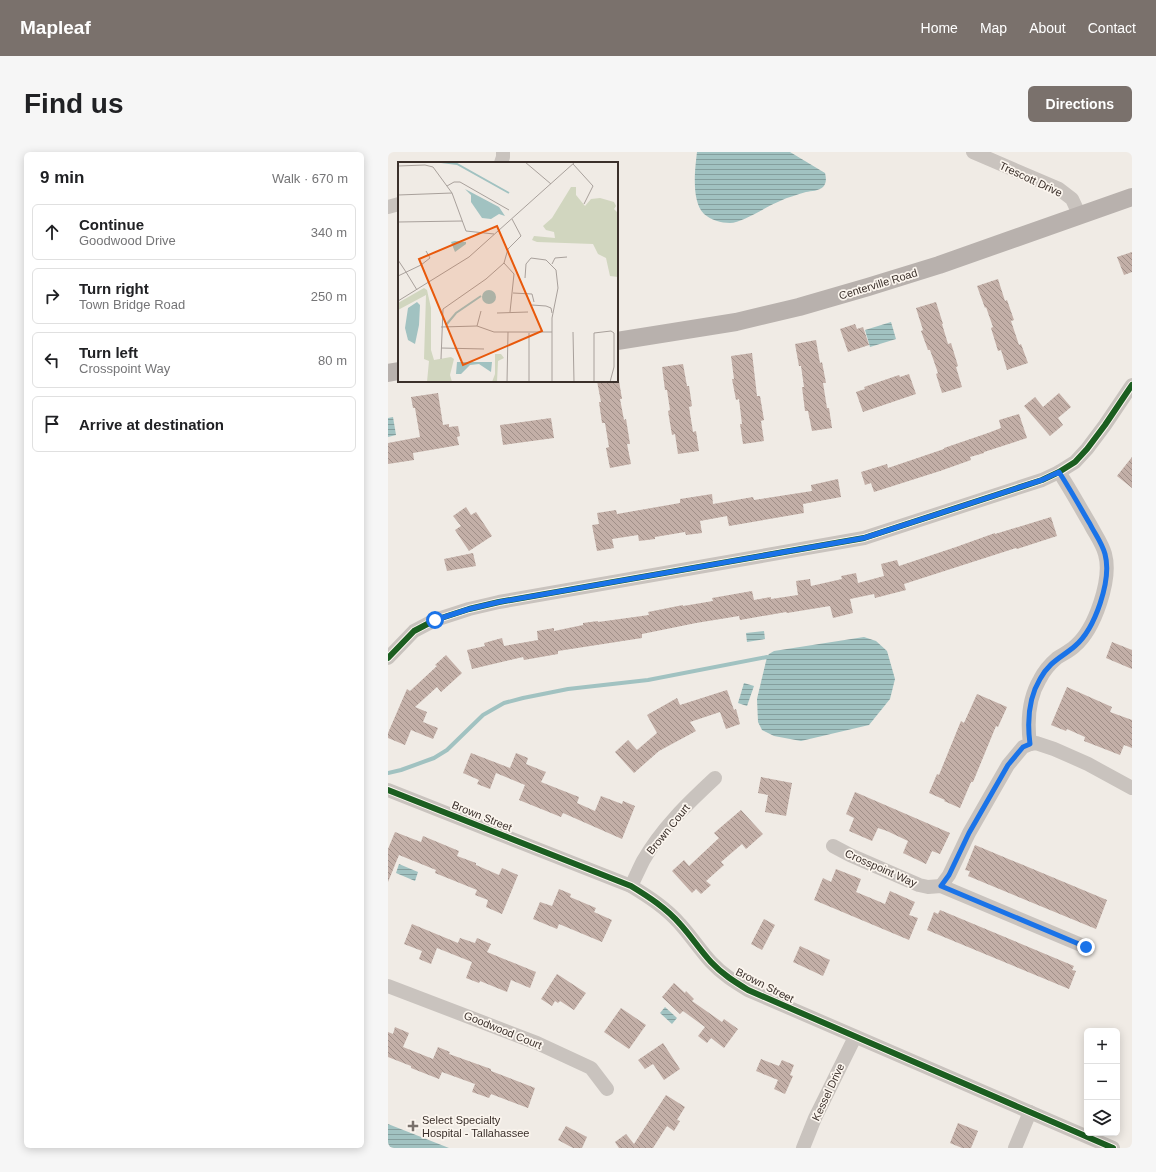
<!DOCTYPE html>
<html lang="en">
<head>
<meta charset="utf-8">
<style>
	body { margin:0; font-family:Helvetica,sans-serif; background:#f6f6f6; color:#202124 }
	.controls { position:absolute; right:12px; bottom:12px; display:grid; overflow:hidden; border-radius:6px; box-shadow:0 2px 10px #0003 }
	.controls button { width:36px; height:36px; display:grid; place-items:center; padding:0; border:0; border-bottom:1px solid #e0e0e0; background:#fff; color:#202124; font:20px sans-serif }
	.stop { position:absolute; width:12px; height:12px; margin:-9px; border:3px solid #1a73e8; border-radius:50%; background:#fff }
	.stop.end { background:#1a73e8; border-color:#fff; box-shadow:0 1px 4px #0008 }
	.list { margin:0; padding:0; list-style:none }
	h2 { display:flex; justify-content:space-between; align-items:center; height:52px; margin:0; padding:0 16px; font-size:17px }
	h2 small { font-size:13px; font-weight:400; color:#757577 }
	.list li { display:grid; grid-template-columns:26px 1fr auto; gap:12px; align-items:center; box-sizing:border-box; height:56px; margin:0 8px 8px; padding:0 8px; border:1px solid #e0e0e0; border-radius:6px }
	.list b { display:block; font-size:15px; white-space:nowrap }
	.list p { margin:0; font-size:13px; white-space:nowrap; color:#757577 }
	.list em { font-size:13px; font-style:normal; color:#757577 }
	.icon { flex:none; width:22px; height:22px; fill:none; stroke:currentColor; stroke-width:2; stroke-linecap:round; stroke-linejoin:round }
	.map { position:relative; flex:none; width:744px; height:996px; overflow:hidden; border-radius:6px }
	header { display:flex; align-items:center; gap:24px; box-sizing:border-box; height:56px; padding:0 20px; background:#7a716c; color:#fff }
	header strong { font-size:19px }
	nav { display:flex; gap:22px; margin-inline-start:auto; font-size:14px }
	.intro { display:flex; align-items:center; justify-content:space-between; box-sizing:border-box; height:96px; padding:0 24px }
	h1 { margin:0; font-size:28px }
	.button { padding:10px 18px; border-radius:6px; background:#7a716c; color:#fff; font-size:14px; font-weight:700 }
	main { display:flex; gap:24px; padding:0 24px }
	aside { flex:1; background:#fff; border-radius:6px; box-shadow:0 2px 10px #0003 }
	.map>svg:first-child { display:block }
	.water { fill:url(#water-rules) }
	.lines { fill:none; stroke-linecap:round; stroke-linejoin:round }
	.stream { stroke:#a1c2c1; stroke-width:4 }
	.building { fill:url(#building-back-hatch) }
	.minor { stroke:#c9c3be; stroke-width:14 }
	.major { stroke:#b8b1ad; stroke-width:18 }
	.cycleway-casing { stroke:#fbf5ee; stroke-width:8 }
	.cycleway { stroke:#1b5e20; stroke-width:6 }
	.route { stroke:#1a73e8; stroke-width:5 }
	.poi-dot { fill:#7a716c; stroke:#fbf5ee; stroke-width:1.5 }
	.labels { text-anchor:middle; stroke-width:3.5; stroke-linejoin:round; paint-order:stroke }
	.street-label { font-size:11px; fill:#3b302b; stroke:#fbf5ee }
	.poi-label { font-size:11px; fill:#3b302b; stroke:#fbf5ee; text-anchor:start }
	.inset-river { fill:none; stroke:#a1c2c1; stroke-width:2 }
	.inset-road { fill:none; stroke:#a8a09b; stroke-width:1 }
	.view { fill:#e8590c; fill-opacity:0.15; stroke:#e8590c; stroke-width:2 }
	.inset-edge { fill:none; stroke:#3b302b; stroke-width:2 }
</style>
</head>
<body>
<header>
<strong>Mapleaf</strong>
<nav><a>Home</a><a>Map</a><a>About</a><a>Contact</a></nav>
</header>
<div class="intro"><h1>Find us</h1><a class="button">Directions</a></div>
<main>
<aside>
<h2>9 min<small>Walk · 670 m</small></h2>
<ul class="list">
<li><svg class="icon" aria-label="ahead" viewBox="0 0 24 24"><path d="M12 20V5M6 11l6-6 6 6"/></svg><div><b>Continue</b><p>Goodwood Drive</p></div><em>340 m</em></li>
<li><svg class="icon" aria-label="right" viewBox="0 0 24 24"><path d="M7 20v-9h11M14 6l5 5-5 5"/></svg><div><b>Turn right</b><p>Town Bridge Road</p></div><em>250 m</em></li>
<li><svg class="icon" aria-label="left" viewBox="0 0 24 24"><path d="M17 20v-9H6M10 6l-5 5 5 5"/></svg><div><b>Turn left</b><p>Crosspoint Way</p></div><em>80 m</em></li>
<li><svg class="icon" aria-label="arrive" viewBox="0 0 24 24"><path d="M6 21V4h12l-3 4 3 4H6"/></svg><div><b>Arrive at destination</b></div></li>
</ul>
</aside>
<div class="map">
<svg width="744" height="996" viewBox="0 0 744 996">
	<defs>
		<pattern id="water-rules" width="6" height="5" patternUnits="userSpaceOnUse"><rect width="6" height="5" fill="#a1c2c1"/><path d="M0 2.5h6" fill="none" stroke="#849e9d"/></pattern>
		<pattern id="building-back-hatch" width="6" height="6" patternUnits="userSpaceOnUse"><rect width="6" height="6" fill="#c3afa7"/><path d="M-1 5l2 2M0 0l6 6M5-1l2 2" fill="none" stroke="#a08f88"/></pattern>
	</defs>
	<rect width="100%" height="100%" fill="#f0ebe5"/>
	<g class="water">
		<path d="M 309,0 L 402,0 L 437,21 C 438,25 439,31 435,35 C 431,39 423,39 418,40 C 409,43 400,45 392,49 C 379,54 354,71 342,71 C 333,71 323,68 316,62 C 303,49 307,17 309,0 Z"/>
		<polygon points="503,170 508,187 482,195 477,178"/>
		<polygon points="5,265 8,283 0,285 0,266"/>
		<polygon points="376,479 377,487 359,490 358,481"/>
		<polygon points="476,485 488,489 499,499 507,527 502,547 481,573 413,589 386,584 374,578 370,570 369,547 379,505 381,502 386,499"/>
		<polygon points="356,531 366,534 359,554 350,551"/>
		<polygon points="11,712 30,720 27,729 8,721"/>
		<polygon points="277,855 289,866 284,872 272,861"/>
		<polygon points="0,972 61,996 0,996"/>
	</g>
	<g class="lines">
		<polyline class="stream" points="0,621 13,618 46,606 59,598 95,563 116,551 135,546 180,537 260,528 379,505"/>
	</g>
	<g class="building">
		<polygon points="744,100 744,120 736,123 729,105"/>
		<polygon points="610,127 617,149 619,148 626,168 623,169 631,193 633,192 640,211 619,218 613,198 610,199 603,176 605,175 598,155 597,156 589,134"/>
		<polygon points="548,150 555,172 554,172 560,192 563,191 570,214 568,215 574,235 554,241 548,222 550,221 542,198 540,198 533,179 535,178 528,156"/>
		<polygon points="467,172 469,177 475,175 481,193 460,200 452,177"/>
		<polygon points="428,188 432,211 434,210 438,231 435,231 439,256 441,256 444,276 424,279 420,259 417,259 414,235 416,235 413,214 411,214 407,192"/>
		<polygon points="364,201 369,244 372,244 376,268 373,269 376,289 355,292 352,272 354,272 351,247 348,248 344,227 346,227 343,204"/>
		<polygon points="295,212 299,234 301,234 304,254 301,255 305,280 308,279 311,299 290,302 287,282 284,283 280,259 282,258 279,238 277,238 274,215"/>
		<polygon points="521,222 528,242 475,260 468,240 477,237 476,235 511,223 512,225"/>
		<polygon points="209,229 231,229 234,247 232,247 236,268 238,267 242,292 239,292 243,312 222,316 218,296 221,295 217,271 214,271 211,250 213,250"/>
		<polygon points="50,241 55,273 61,272 61,275 70,274 72,284 69,285 71,293 25,301 26,308 0,312 0,291 32,285 27,256 25,256 23,245"/>
		<polygon points="671,241 683,255 670,266 675,273 662,284 636,254 647,245 655,255"/>
		<polygon points="631,262 639,286 596,300 596,301 582,305 583,308 552,319 486,340 483,331 477,333 473,320 499,312 500,316 556,297 556,296 600,281 613,276 611,268"/>
		<polygon points="163,266 166,286 115,293 112,273"/>
		<polygon points="744,305 744,336 729,324"/>
		<polygon points="450,327 453,345 415,352 416,361 341,374 339,364 312,369 314,381 298,383 297,380 267,385 267,387 251,389 250,383 224,387 226,396 209,399 204,373 211,372 209,361 228,358 229,362 292,351 292,347 324,342 325,352 365,345 366,348 424,339 423,333"/>
		<polygon points="78,355 83,363 88,360 104,384 81,399 67,378 73,374 65,364"/>
		<polygon points="663,365 669,384 629,397 628,396 516,432 518,438 487,446 486,442 462,447 465,461 445,466 442,454 399,461 398,460 352,468 351,464 308,471 254,482 254,486 170,499 170,502 136,508 135,505 84,517 79,498 97,494 96,491 114,486 116,494 150,488 149,479 166,476 166,479 195,473 195,471 210,469 210,470 261,463 260,460 295,453 295,454 325,449 324,446 364,439 366,448 383,445 383,447 410,443 408,429 422,427 423,434 454,427 453,424 468,421 470,431 496,424 493,412 509,408 511,414 568,395 607,381 607,382"/>
		<polygon points="85,401 88,414 59,419 56,407"/>
		<polygon points="724,490 744,498 744,517 718,506"/>
		<polygon points="58,503 74,521 53,540 49,535 27,555 39,560 35,570 50,576 45,587 23,578 17,593 0,586 0,581 19,537 22,539 49,514 47,513"/>
		<polygon points="679,535 724,555 722,560 744,568 744,596 736,593 732,603 696,589 697,585 679,577 678,579 663,573"/>
		<polygon points="339,538 346,558 348,557 352,572 338,577 332,560 302,570 308,579 271,599 246,621 227,600 240,588 249,598 269,581 259,563 289,546 292,553"/>
		<polygon points="589,542 619,555 610,575 608,574 585,630 583,630 572,656 556,649 557,648 541,641 549,622 551,623 573,569 576,571"/>
		<polygon points="83,601 122,616 128,601 140,606 138,612 158,620 153,630 191,645 189,651 207,659 213,644 234,652 235,649 247,654 234,687 175,661 173,665 131,648 137,633 108,621 102,637 89,632 91,628 75,621"/>
		<polygon points="373,625 404,631 398,664 377,660 380,643 370,641"/>
		<polygon points="467,640 562,681 552,702 544,699 538,712 515,701 520,689 499,679 490,676 484,689 461,679 466,666 458,662"/>
		<polygon points="353,658 375,682 358,697 354,692 333,710 336,713 318,729 323,733 313,742 308,737 304,741 284,719 296,708 301,714 331,686 326,681"/>
		<polygon points="7,680 33,690 35,684 71,699 69,704 88,711 88,713 111,723 114,716 130,723 114,762 98,755 100,748 87,743 89,738 47,721 48,718 11,703 0,730 0,697"/>
		<polygon points="587,693 719,748 708,777 580,724 582,719 577,718"/>
		<polygon points="448,717 473,727 468,740 485,747 497,752 502,739 527,750 521,763 530,766 521,788 426,748 435,726 443,730"/>
		<polygon points="171,737 183,742 182,745 208,756 206,760 224,768 214,790 171,772 169,777 145,767 152,750 164,754"/>
		<polygon points="552,758 686,814 684,818 688,819 681,837 539,778 546,760 550,762"/>
		<polygon points="376,767 387,773 374,798 363,792"/>
		<polygon points="24,772 70,791 72,786 87,791 89,786 103,792 99,800 148,820 142,836 123,828 119,840 92,829 91,831 78,826 84,810 49,796 43,812 31,807 34,799 16,792"/>
		<polygon points="412,794 442,808 435,824 405,810"/>
		<polygon points="169,822 198,841 186,858 172,849 170,851 167,849 164,854 153,847"/>
		<polygon points="286,831 297,841 298,839 306,847 304,849 334,870 336,867 350,877 336,896 323,886 319,891 310,884 317,875 295,859 292,862 274,845"/>
		<polygon points="233,856 258,873 241,897 216,880"/>
		<polygon points="7,875 21,881 15,895 45,907 50,895 62,900 61,902 103,917 103,919 147,936 140,956 103,942 101,946 84,940 87,932 54,920 51,927 23,916 23,914 0,905 0,880 5,882"/>
		<polygon points="275,891 292,917 276,928 265,912 257,917 250,908"/>
		<polygon points="373,907 391,914 394,908 406,913 402,923 405,924 397,942 386,937 390,928 368,919"/>
		<polygon points="278,943 297,955 289,968 292,969 286,979 279,974 265,996 231,996 227,990 238,982 246,992"/>
		<polygon points="570,971 590,979 583,996 574,996 562,991"/>
		<polygon points="178,974 199,985 194,996 185,996 170,988"/>
	</g>
	<g class="lines">
		<g class="minor">
			<polyline points="585,0 671,37 684,47 692,64"/>
			<polyline points="113,11 115,5 115,0"/>
			<polyline points="0,55 11,52"/>
			<polyline points="0,506 26,479 47,468 81,457 111,450 476,386 654,328 671,320 687,310 699,297 717,273 744,233"/>
			<polyline points="642,592 648,591 666,597 700,612 744,636"/>
			<path d="M 0,638 L 243,734 C 261,745 278,756 292,772 C 303,784 312,798 323,810 C 334,822 347,830 360,838 L 725,996"/>
			<polyline points="445,694 462,703 531,733 540,735 553,734 698,795"/>
			<path d="M 243,734 C 247,726 251,717 255,709 C 273,677 300,651 327,626"/>
			<path d="M 553,734 L 561,723 L 581,681 L 620,613 L 635,595 L 642,592 C 639,569 640,547 652,527 C 656,519 662,512 669,506 C 675,502 682,499 687,494 C 707,477 724,427 717,402 C 714,391 707,382 702,372 C 692,355 682,337 671,320"/>
			<polyline points="0,834 149,891 203,916 219,937"/>
			<polyline points="415,996 427,966 467,885"/>
			<polyline points="627,996 642,960"/>
		</g>
		<g class="major">
			<polyline points="229,189 348,170 411,155 480,135 551,113 744,45"/>
			<polyline points="0,221 11,219"/>
		</g>
		<defs>
			<g id="cycleway">
				<polyline points="0,506 26,479 47,468 81,457 111,450 476,386 654,328 671,320 687,310 699,297 717,273 744,233"/>
				<path d="M 0,638 L 243,734 C 261,745 278,756 292,772 C 303,784 312,798 323,810 C 334,822 347,830 360,838 L 725,996"/>
			</g>
		</defs>
		<use href="#cycleway" class="cycleway-casing"/>
		<use href="#cycleway" class="cycleway"/>
	</g>
	<g class="lines">
		<path class="route" d="M 47,468 L 81,457 L 111,450 L 476,386 L 654,328 L 671,320 C 682,337 692,355 702,372 C 707,382 714,391 717,402 C 724,428 707,477 687,494 C 673,506 662,509 652,527 C 640,547 639,569 642,592 L 635,595 L 620,613 L 581,681 L 561,723 L 553,734 L 698,795"/>
	</g>
	<path class="poi-dot" d="M23 968h4v4h4v4h-4v4h-4v-4h-4v-4h4z"/>
	<g class="labels">
		<g class="street-label">
			<text transform="translate(643 27) rotate(25)" y="4">Trescott Drive</text>
			<text transform="translate(490 132) rotate(-17)" y="4">Centerville Road</text>
			<text transform="translate(94 664) rotate(22)" y="4">Brown Street</text>
			<text transform="translate(280 677) rotate(-51)" y="4">Brown Court</text>
			<text transform="translate(493 716) rotate(24)" y="4">Crosspoint Way</text>
			<text transform="translate(377 833) rotate(27)" y="4">Brown Street</text>
			<text transform="translate(115 878) rotate(22)" y="4">Goodwood Court</text>
			<text transform="translate(440 940) rotate(-65)" y="4">Kessel Drive</text>
		</g>
		<g class="poi-label">
			<text x="34" y="972">Select Specialty<tspan x="34" dy="13">Hospital - Tallahassee</tspan></text>
		</g>
	</g>
	<g transform="translate(10 10)">
		<rect width="220" height="220" fill="#f0ebe5"/>
		<path d="M 173,25 L 178,25 L 178,33 L 187,44 L 193,37 L 202,36 L 216,40 L 218,44 L 216,47 L 220,51 L 220,115 L 212,114 L 208,96 L 200,92 L 195,82 L 139,80 L 134,78 L 136,74 L 157,76 L 156,70 L 148,68 L 145,64 L 154,56 ZM 26,126 L 29,128 L 33,146 L 33,188 L 36,198 L 53,195 L 56,197 L 52,213 L 54,220 L 29,220 L 31,199 L 26,197 L 28,133 L 0,148 L 0,141 ZM 97,192 L 103,192 L 106,196 L 100,199 L 99,220 L 94,220 L 97,212 Z" fill="#d1d6bf"/>
		<path d="M 67,27 L 101,45 L 107,54 L 101,52 L 93,57 L 84,56 L 73,40 L 73,33 ZM 57,79 L 68,80 L 68,82 L 57,90 L 53,80 ZM84 135a7 7 0 1 1 14 0a7 7 0 1 1-14 0ZM 19,140 L 22,143 L 21,163 L 17,182 L 10,178 L 7,166 L 10,146 ZM 59,200 L 94,200 L 93,210 L 81,202 L 72,203 L 63,212 L 58,212 Z" fill="#a1c2c1"/>
		<path class="inset-river" d="M 43,0 L 59,2 L 111,31M 48,163 L 58,151 L 83,134"/>
		<path class="inset-road" d="M 127,0 L 153,22M 175,2 L 195,24 L 186,42M 0,4 L 27,3 L 35,5 L 54,31 L 68,69 L 96,72M 49,24 L 56,20 L 62,20 L 111,48M 0,33 L 54,31M 0,60 L 64,59M 0,98 L 8,110M 106,101 L 116,112 L 112,150M 154,102 L 157,96 L 169,95M 8,110 L 19,128M 0,114 L 23,103 L 32,96 L 28,89M 127,116 L 128,102 L 133,96 L 148,98 L 158,108 L 160,126 L 154,156 L 154,220M 115,131 L 134,132 L 136,140M 0,139 L 71,95 L 177,0M 134,143 L 148,144 L 153,146 L 154,151M 99,151 L 130,150M 79,164 L 83,149M 43,165 L 79,164 L 96,170 L 154,170M 175,170 L 176,220M 131,171 L 131,220M 43,186 L 86,187M 43,197 L 45,147 L 88,117 L 106,101 L 110,87 L 123,74 L 114,57M 109,220 L 110,170M 196,220 L 196,171 L 213,169 L 216,171 L 216,205 L 212,220"/>
		<path class="view" d="M 99,64 L 144,169 L 65,203 L 21,97 Z"/>
		<rect width="220" height="220" class="inset-edge"/>
	</g>
</svg>
<div class="controls">
<button>+</button>
<button>−</button>
<button><svg class="icon" aria-label="layers" viewBox="0 0 24 24"><path d="M12 4l9 5-9 5-9-5zM3 14l9 5 9-5"/></svg></button>
</div>
<div class="stop" style="left:47px;top:468px"></div>
<div class="stop end" style="left:698px;top:795px"></div>
</div>
</main>
</body>
</html>
